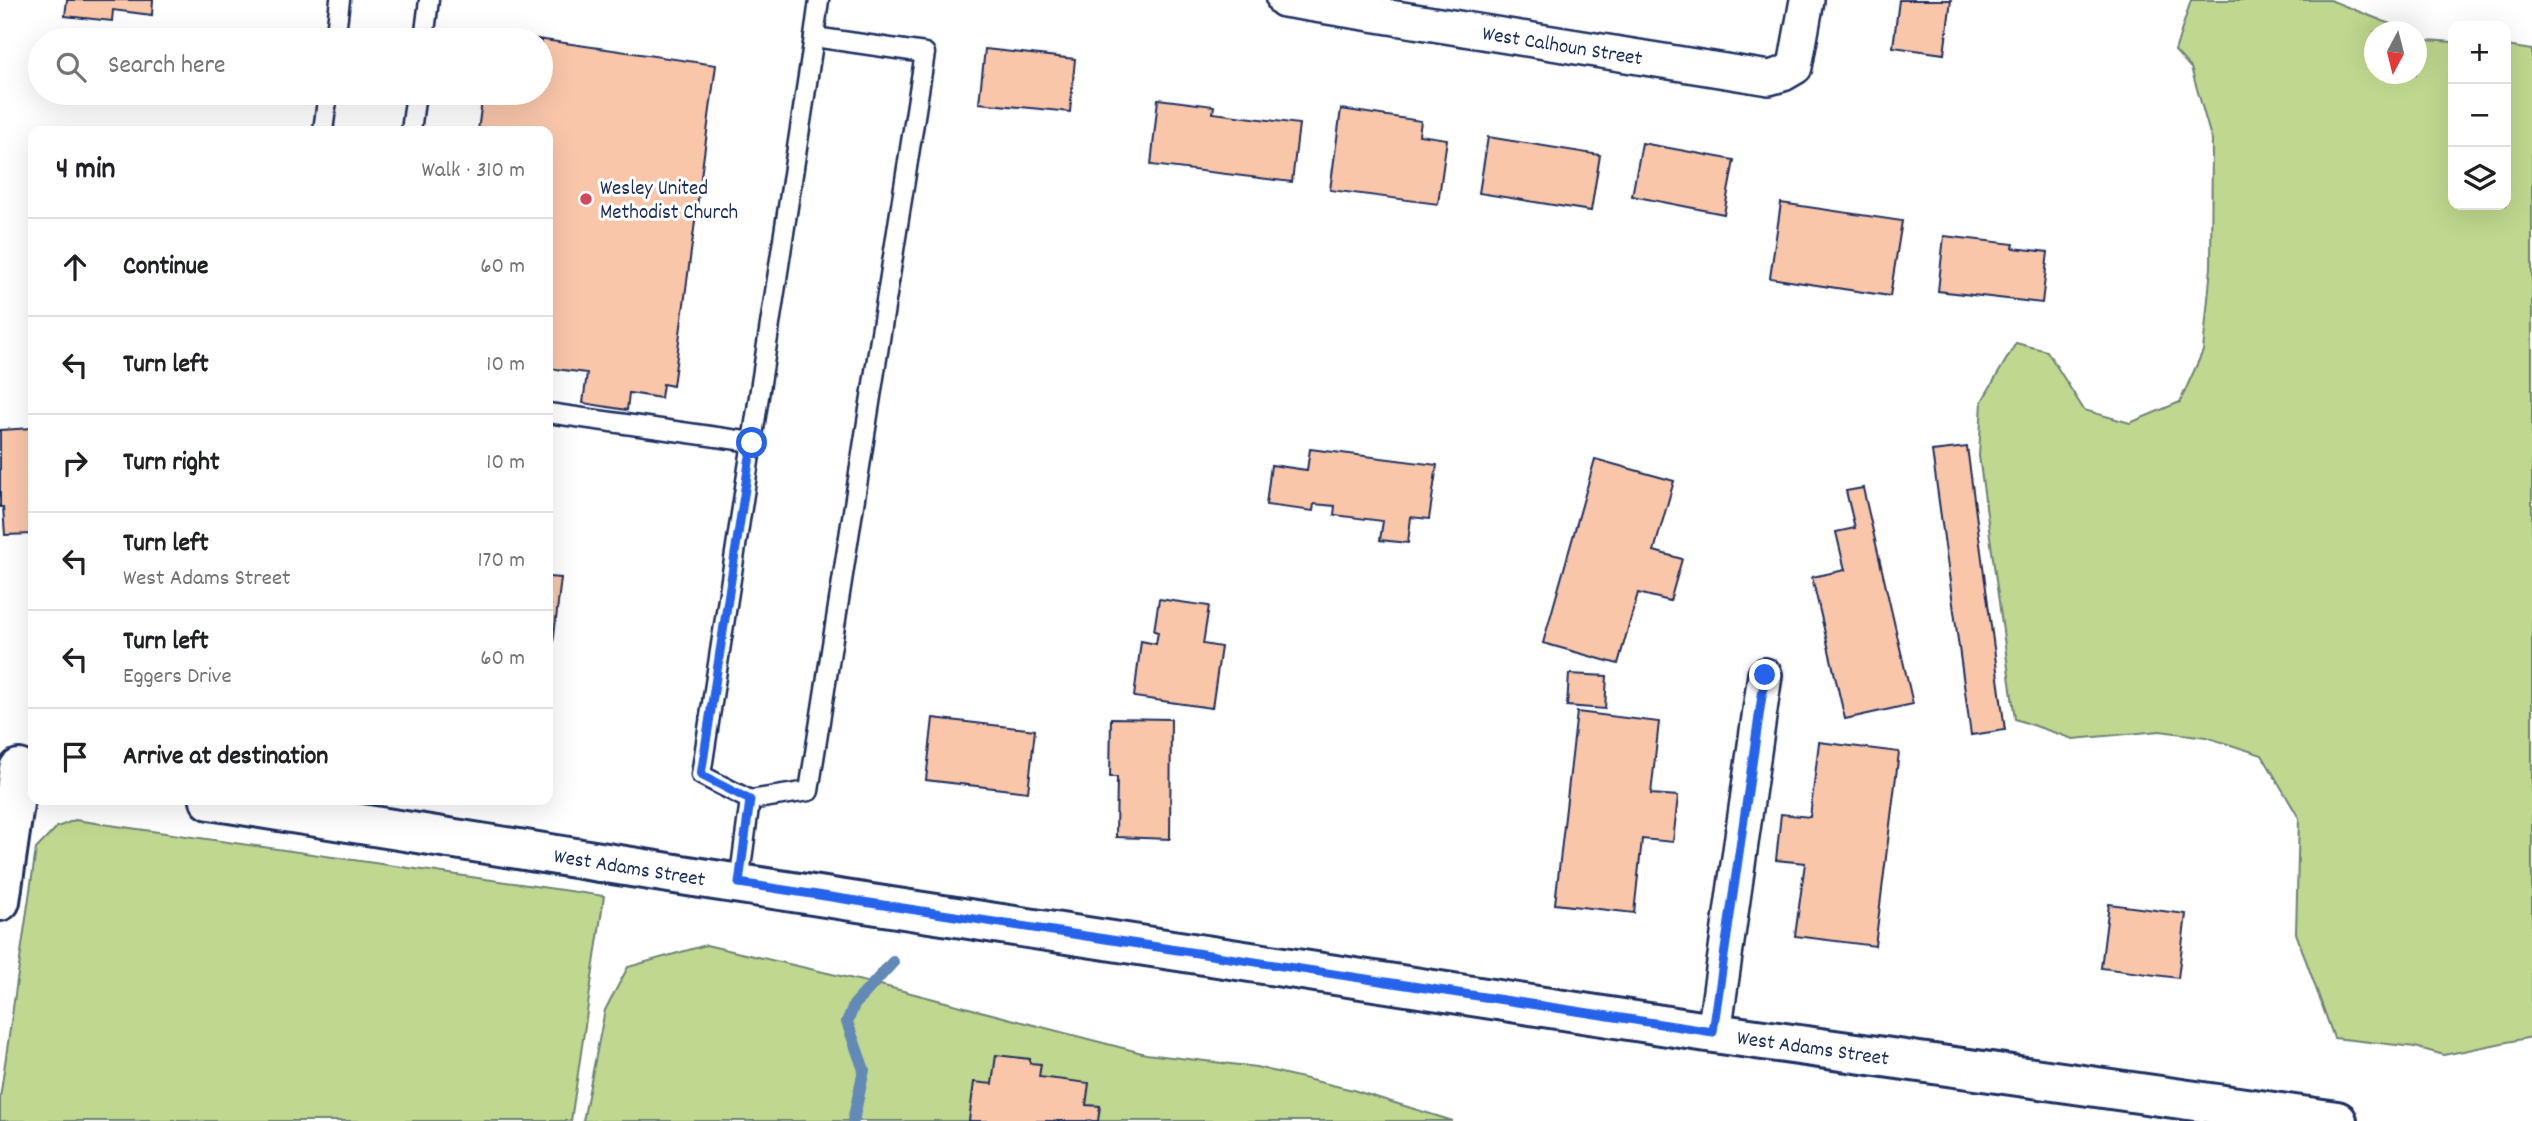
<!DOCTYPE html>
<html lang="en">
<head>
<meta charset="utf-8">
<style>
	body { margin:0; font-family:Dekko,sans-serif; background:#f6f6f6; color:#202124 }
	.controls { position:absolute; right:21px; top:21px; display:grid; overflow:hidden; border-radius:14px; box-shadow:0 7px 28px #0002 }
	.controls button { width:63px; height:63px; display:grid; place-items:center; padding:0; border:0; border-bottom:2px solid #e0e0e0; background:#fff; color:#202124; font:35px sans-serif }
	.compass { position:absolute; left:2364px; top:21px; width:63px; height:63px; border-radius:50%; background:#fff; box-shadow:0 7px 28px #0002; rotate:187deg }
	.stop { position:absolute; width:21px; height:21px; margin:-16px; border:5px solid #2563eb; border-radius:50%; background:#fff }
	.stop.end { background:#2563eb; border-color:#fff; box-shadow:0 2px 7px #0008 }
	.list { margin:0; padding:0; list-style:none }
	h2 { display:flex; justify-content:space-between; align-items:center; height:91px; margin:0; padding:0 28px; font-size:30px }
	h2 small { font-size:23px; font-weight:400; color:#757577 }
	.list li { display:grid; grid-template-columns:46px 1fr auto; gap:21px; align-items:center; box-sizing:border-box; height:98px; padding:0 28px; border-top:2px solid #e0e0e0 }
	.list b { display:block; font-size:26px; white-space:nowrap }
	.list p { margin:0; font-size:23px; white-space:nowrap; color:#757577 }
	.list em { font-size:23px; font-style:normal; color:#757577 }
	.icon { flex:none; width:38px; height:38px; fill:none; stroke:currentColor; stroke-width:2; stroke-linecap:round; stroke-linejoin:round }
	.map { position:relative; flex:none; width:2532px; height:1121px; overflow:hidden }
	.search { position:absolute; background:#fff; box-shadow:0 7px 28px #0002; left:28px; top:28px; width:525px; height:77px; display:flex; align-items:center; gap:18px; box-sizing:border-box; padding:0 24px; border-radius:38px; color:#757577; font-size:26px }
	.panel { position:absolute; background:#fff; box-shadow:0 7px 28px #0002; left:28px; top:126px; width:525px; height:679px; border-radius:14px }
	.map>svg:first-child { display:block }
	.green { fill:#bfd78e; stroke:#6d8376; stroke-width:2 }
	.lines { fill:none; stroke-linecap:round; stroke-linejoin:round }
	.stream { stroke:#6489b6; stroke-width:12 }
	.building { fill:#f9c6aa; stroke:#1b2f5e; stroke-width:2 }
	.service-casing { stroke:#1b2f5e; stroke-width:23 }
	.minor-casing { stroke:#1b2f5e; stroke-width:38 }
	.tertiary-casing { stroke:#1b2f5e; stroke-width:44 }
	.service { stroke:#fff; stroke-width:18 }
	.minor { stroke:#fff; stroke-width:33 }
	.tertiary { stroke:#fff; stroke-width:38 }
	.route { stroke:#2563eb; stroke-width:9 }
	.poi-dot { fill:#d1495b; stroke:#fff; stroke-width:2.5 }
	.labels { text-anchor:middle; stroke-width:6; stroke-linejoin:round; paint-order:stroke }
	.street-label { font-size:21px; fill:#1b2f5e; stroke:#fff }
	.poi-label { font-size:21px; fill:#1b2f5e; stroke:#fff; text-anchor:start }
</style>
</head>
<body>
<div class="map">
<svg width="2532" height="1121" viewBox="0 0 2532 1121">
	<rect width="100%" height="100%" fill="#fff"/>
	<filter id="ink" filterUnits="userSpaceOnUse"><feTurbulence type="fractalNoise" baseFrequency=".0143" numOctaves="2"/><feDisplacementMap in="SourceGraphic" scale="14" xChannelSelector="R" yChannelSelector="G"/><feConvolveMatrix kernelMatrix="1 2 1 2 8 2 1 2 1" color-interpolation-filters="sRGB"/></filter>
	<g filter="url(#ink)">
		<g class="green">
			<polygon points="2191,0 2330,0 2408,31 2374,32 2374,74 2416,74 2417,35 2427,40 2453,42 2453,205 2506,205 2506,46 2532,50 2532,1037 2444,1055 2415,1047 2334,1038 2296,933 2299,818 2262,755 2206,737 2160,731 2073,739 2015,719 1979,456 1982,401 2016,343 2047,351 2084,410 2130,423 2180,402 2203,351 2211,267 2212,141 2191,68 2175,51"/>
			<polygon points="75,820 604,896 571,1121 0,1121 0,1098 36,849 57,827"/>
			<polygon points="706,945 884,986 1146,1054 1256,1067 1353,1090 1453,1121 583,1121 605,1010 628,967"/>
		</g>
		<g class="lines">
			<polyline class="stream" points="853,1121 864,1070 847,1022 854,1005 893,962"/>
		</g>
		<g class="building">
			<polygon points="67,0 153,0 152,15 113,10 112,21 65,16"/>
			<polygon points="1899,0 1951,0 1944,54 1893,47"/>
			<polygon points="510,35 716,65 673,386 663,384 661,398 629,393 627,410 583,403 587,373 548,368 548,131 478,131 483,93 541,93 541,40 509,40"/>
			<polygon points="985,49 1075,59 1070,112 979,103"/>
			<polygon points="1158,99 1214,106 1213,113 1299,124 1292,182 1151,165"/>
			<polygon points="1341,109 1421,121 1419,135 1447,139 1438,204 1330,190"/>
			<polygon points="1488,137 1600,155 1591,211 1479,193"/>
			<polygon points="1642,143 1734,160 1724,214 1632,196"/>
			<polygon points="1781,203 1902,221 1890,296 1770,278"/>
			<polygon points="1944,236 2014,244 2013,248 2048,252 2042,303 1938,291"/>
			<polygon points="33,428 33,534 5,535 3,507 0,507 0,430"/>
			<polygon points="1967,447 2005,730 1971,735 1932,451"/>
			<polygon points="1310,449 1437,465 1429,519 1411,517 1408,543 1380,540 1383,521 1334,515 1335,506 1314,504 1313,511 1266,505 1271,465 1307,470"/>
			<polygon points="1595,459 1674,481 1654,551 1682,559 1670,601 1638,593 1618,664 1543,643"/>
			<polygon points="1863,488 1913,704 1845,719 1812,577 1845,570 1836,532 1855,528 1846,491"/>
			<polygon points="548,577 561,578 549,677 548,676"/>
			<polygon points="1159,599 1209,606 1203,644 1221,647 1212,708 1134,697 1141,641 1156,644 1158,632 1154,631"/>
			<polygon points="1569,674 1607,676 1605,709 1567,706"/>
			<polygon points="1577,712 1659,722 1651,794 1678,796 1673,842 1642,839 1634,913 1555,904"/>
			<polygon points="933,718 1035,730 1028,792 926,780"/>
			<polygon points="1111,718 1171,719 1170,839 1116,837 1117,777 1110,777"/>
			<polygon points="1819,742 1899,752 1875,946 1795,936 1805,863 1776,860 1781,814 1810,817"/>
			<polygon points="2109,904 2186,914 2178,978 2101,968"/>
			<polygon points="996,1055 1030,1059 1030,1063 1041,1064 1039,1077 1089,1083 1086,1105 1100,1106 1098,1121 969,1121 974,1082 992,1084"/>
		</g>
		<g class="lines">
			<defs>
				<g id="service">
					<polyline points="814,37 819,0"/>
					<polyline points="335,40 340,0"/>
					<polyline points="424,40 429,0"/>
					<polyline points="323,131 328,93"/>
					<polyline points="411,131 416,93"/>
					<polyline points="548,413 752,442"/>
					<polyline points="739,883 750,800 809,791 925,53 814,37 701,775 750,800"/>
				</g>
				<g id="minor">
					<path id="s1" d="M 1284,0 L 1769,78 L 1783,74 L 1795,67 L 1807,0"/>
					<polyline points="1714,1033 1765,675"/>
				</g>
				<g id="tertiary">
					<path id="s2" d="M 210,800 L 688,876 L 1714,1033 L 2337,1121"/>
					<polyline points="0,901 19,769"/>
				</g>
			</defs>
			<use href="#service" class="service-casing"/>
			<use href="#minor" class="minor-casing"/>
			<use href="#tertiary" class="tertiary-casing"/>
			<use href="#service" class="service"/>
			<use href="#minor" class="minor"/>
			<use href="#tertiary" class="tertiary"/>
		</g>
	</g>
	<g class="lines" filter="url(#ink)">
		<polyline class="route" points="752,443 701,775 750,800 739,883 1713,1032 1765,675"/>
	</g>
	<circle class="poi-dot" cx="586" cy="199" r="7"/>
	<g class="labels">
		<g class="street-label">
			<text dy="7" stroke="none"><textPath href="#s1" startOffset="282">West Calhoun Street</textPath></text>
			<text dy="7" stroke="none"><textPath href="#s2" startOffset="425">West Adams Street</textPath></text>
			<text dy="7" stroke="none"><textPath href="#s2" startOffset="1622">West Adams Street</textPath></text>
		</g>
		<g class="poi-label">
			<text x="600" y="194">Wesley United<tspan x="600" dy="24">Methodist Church</tspan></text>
		</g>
	</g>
</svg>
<div class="controls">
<button>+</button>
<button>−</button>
<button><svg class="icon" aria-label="layers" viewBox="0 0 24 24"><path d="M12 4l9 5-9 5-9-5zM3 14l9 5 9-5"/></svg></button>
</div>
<svg class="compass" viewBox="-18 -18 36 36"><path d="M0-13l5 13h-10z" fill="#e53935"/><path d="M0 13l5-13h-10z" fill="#757577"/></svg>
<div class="stop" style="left:752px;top:443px"></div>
<div class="stop end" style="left:1765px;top:675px"></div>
<div class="search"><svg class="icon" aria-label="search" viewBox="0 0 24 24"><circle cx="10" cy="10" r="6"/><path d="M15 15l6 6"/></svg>Search here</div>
<section class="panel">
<h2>4 min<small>Walk · 310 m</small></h2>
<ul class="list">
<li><svg class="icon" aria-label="ahead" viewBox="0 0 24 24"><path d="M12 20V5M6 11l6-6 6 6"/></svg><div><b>Continue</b></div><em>60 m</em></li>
<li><svg class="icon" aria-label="left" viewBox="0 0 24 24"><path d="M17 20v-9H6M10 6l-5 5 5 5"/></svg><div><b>Turn left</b></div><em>10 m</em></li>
<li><svg class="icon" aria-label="right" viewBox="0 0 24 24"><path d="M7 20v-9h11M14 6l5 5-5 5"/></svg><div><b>Turn right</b></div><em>10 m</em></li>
<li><svg class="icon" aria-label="left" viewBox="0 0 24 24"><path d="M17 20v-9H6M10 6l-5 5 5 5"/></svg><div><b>Turn left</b><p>West Adams Street</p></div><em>170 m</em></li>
<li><svg class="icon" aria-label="left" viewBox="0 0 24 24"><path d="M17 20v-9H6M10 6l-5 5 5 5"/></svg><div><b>Turn left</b><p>Eggers Drive</p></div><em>60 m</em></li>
<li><svg class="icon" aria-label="arrive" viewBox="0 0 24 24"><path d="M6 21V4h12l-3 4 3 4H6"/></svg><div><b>Arrive at destination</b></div></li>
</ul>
</section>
</div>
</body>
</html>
